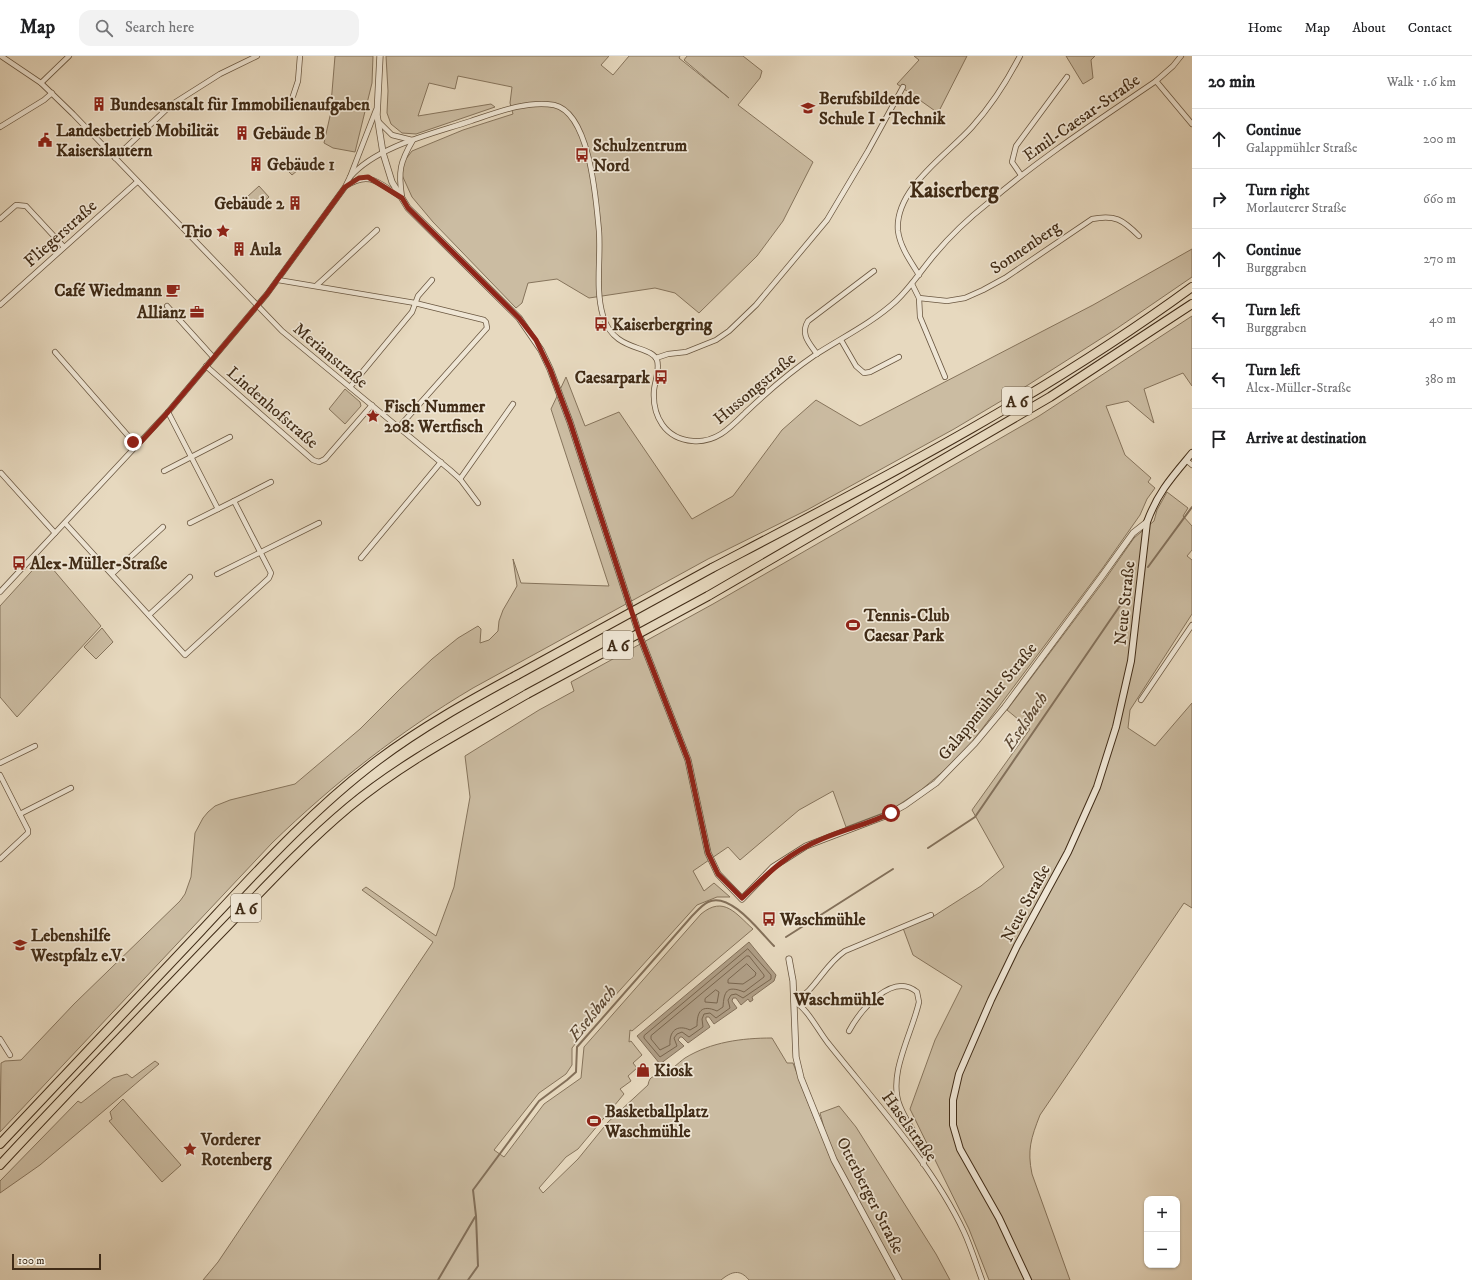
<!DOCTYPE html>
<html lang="en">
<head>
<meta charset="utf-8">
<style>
	body { margin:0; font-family:"IM FELL DW Pica",serif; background:#f2f2f2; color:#202124 }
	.controls { position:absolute; right:12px; bottom:12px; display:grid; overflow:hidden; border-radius:8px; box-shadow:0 1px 3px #0004 }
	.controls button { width:36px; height:36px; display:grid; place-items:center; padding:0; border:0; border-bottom:1px solid #e0e0e0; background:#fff; color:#202124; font:20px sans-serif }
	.scale { position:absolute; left:12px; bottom:10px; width:89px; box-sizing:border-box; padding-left:4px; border:2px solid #412c17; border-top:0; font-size:11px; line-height:14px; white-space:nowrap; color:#412c17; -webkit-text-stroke:3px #efe6d5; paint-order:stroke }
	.stop { position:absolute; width:12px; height:12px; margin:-9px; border:3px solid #8f2418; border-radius:50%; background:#fff }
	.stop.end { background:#8f2418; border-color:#fff; box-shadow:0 1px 4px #0008 }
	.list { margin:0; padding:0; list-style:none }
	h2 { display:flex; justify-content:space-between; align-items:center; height:52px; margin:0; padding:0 16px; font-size:17px }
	h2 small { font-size:13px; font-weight:400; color:#757577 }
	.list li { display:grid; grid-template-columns:26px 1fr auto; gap:12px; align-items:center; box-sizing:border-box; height:60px; padding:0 16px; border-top:1px solid #e0e0e0 }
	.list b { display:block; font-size:15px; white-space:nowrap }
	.list p { margin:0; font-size:13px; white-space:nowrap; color:#757577 }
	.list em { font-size:13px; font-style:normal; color:#757577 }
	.icon { flex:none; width:22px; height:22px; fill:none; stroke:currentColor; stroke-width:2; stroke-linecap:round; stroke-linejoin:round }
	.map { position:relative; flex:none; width:1192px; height:1224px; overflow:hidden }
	header { display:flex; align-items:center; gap:24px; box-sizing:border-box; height:56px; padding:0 20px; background:#fff; border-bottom:1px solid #e0e0e0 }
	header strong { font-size:19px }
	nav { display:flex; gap:22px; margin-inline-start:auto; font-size:14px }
	.search { width:280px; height:36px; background:#f2f2f2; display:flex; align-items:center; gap:10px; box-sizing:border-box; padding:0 14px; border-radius:12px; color:#757577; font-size:15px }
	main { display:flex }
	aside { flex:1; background:#fff }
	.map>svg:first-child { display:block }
	.green { fill:#cbbca2; stroke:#86745c }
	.water { fill:#af9e86; stroke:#83705a }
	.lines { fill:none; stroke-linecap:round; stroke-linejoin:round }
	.shore { stroke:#78654e; stroke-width:1 }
	.stream { stroke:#83705a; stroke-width:2 }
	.minor-casing { stroke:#6a5741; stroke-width:6 }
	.tertiary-casing { stroke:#6a5741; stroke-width:7 }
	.secondary-casing { stroke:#412c17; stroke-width:8 }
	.motorway-casing { stroke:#412c17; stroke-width:10 }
	.minor { stroke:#efe6d5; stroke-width:4.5 }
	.tertiary { stroke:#efe6d5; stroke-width:5.5 }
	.secondary { stroke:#efe6d5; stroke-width:6 }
	.motorway { stroke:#e7d9bf; stroke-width:8 }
	.motorway-bridge-casing { stroke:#412c17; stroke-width:10; stroke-linecap:butt }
	.motorway-bridge { stroke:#e7d9bf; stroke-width:8 }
	.route { stroke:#8f2418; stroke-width:5 }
	.labels { text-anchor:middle; stroke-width:3.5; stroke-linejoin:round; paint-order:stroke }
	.shield { fill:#efe6d5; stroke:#756450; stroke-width:1 }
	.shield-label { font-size:16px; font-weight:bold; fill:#412c17 }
	.poi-label { font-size:17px; font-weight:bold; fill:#412c17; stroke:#efe6d5; text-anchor:start }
	.street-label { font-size:17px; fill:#412c17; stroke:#efe6d5 }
	.water-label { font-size:18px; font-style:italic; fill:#5c4833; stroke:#efe6d5 }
	.neighbourhood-label { font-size:18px; font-weight:bold; fill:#412c17; stroke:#efe6d5 }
	.district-label { font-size:21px; font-weight:bold; fill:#412c17; stroke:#efe6d5 }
</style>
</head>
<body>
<header>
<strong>Map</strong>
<div class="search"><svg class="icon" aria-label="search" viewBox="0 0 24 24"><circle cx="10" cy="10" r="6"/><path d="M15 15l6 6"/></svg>Search here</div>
<nav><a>Home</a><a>Map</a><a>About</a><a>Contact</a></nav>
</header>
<main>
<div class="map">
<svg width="1192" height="1224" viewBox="0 0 1192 1224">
	<rect width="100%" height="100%" fill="#e7d9bf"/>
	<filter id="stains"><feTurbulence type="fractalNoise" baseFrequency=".005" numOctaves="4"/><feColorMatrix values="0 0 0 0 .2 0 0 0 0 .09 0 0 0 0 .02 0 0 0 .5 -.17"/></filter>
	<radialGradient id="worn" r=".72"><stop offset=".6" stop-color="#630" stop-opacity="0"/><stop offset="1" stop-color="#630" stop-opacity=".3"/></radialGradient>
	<g class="green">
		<polygon points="335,0 373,0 372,27 355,96 333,92 324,87 330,60"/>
		<polygon points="386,0 609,0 601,9 613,19 629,0 680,0 679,2 729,42 684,4 687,0 743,0 762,15 760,22 738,49 813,106 783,165 757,200 699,257 675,237 655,232 589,242 557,223 528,227 522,247 516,252 433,166 412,141 402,119 403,107 412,95 463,74 513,58 510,47 512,31 458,20 455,33 429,27 418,60 491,48 495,51 416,78 402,77 391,68 387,57 388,35"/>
		<polygon points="914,0 967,0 938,57 897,28 919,4"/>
		<polygon points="1066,0 1095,0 1091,4 1093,22 1083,28"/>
		<polygon points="288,104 298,114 292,119 282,109"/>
		<polygon points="259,130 269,141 257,152 247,141"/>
		<path d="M 1192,193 L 1192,221 L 1116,273 L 1028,329 L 954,373 L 807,454 L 708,503 L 473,632 C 399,676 334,727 272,787 L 0,1076 L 1,1007 L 5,1005 L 21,1004 L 74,948 L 180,845 L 185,838 L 191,821 L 195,777 L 203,762 L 208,756 L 215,750 L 230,744 L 295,728 L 360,673 L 400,633 L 432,603 L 458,582 L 478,570 L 481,573 L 480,587 L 489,584 L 498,575 L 499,565 L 503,554 L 517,530 L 513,503 L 521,527 L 609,530 L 551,353 L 566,321 L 585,370 L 619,356 L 692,463 L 733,440 L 782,374 L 816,344 L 860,370 L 1093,249 Z"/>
		<path d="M 1192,260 L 1192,330 L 1183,317 L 1144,333 L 1154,367 L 1128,345 L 1106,350 L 1125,399 L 1151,422 L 1148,426 L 1155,432 L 1147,443 L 1140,459 L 1102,513 L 973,685 L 946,713 L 921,734 L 891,754 L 846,771 L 833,735 L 799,754 L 740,804 L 728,791 L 693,815 L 704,835 L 714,827 L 730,841 L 717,841 L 697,849 L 602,954 L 572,992 L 572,1009 L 566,1018 L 539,1037 L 494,1094 L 504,1101 L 544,1048 L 581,1022 L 584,991 L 701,858 C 724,839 736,858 753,873 L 632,975 L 630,974 L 629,986 L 631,985 L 642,999 L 633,1007 L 637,1012 L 628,1020 L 631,1025 L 620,1033 L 624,1038 L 578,1093 L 566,1101 L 539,1132 L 543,1137 L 578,1103 L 608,1066 L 648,1029 C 650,1018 654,1022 662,1018 C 671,1015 678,1007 685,1002 C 711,986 742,982 772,982 L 787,1007 L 793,1007 L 814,1062 L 832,1101 L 820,1057 L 839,1050 L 856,1071 L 936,1198 L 950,1224 L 749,1224 C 740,1213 732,1215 721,1224 L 203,1224 L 218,1206 L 433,886 L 362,834 L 366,831 L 436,880 L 454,831 L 470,741 L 465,700 L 539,654 L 574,635 L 571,626 L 713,548 L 1039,360 Z"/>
		<polygon points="345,333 360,346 361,350 345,368 329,353"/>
		<path d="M 1167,436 L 1188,452 L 1183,460 L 1192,470 L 1192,494 L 1187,500 L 1192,504 L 1192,558 L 1130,654 L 1128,672 L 1155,690 L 1192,647 L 1192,852 L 1184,847 L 1040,1059 C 1031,1082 1027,1094 1032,1118 L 1070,1224 L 989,1224 L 969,1173 L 910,1053 L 935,984 L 962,930 L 913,899 L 903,872 L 934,860 L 981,830 L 1004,811 L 972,754 L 1030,673 L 1007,654 L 1106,522 L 1134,482 L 1154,465 L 1157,454 Z"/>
		<polygon points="46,505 101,570 17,661 0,641 0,550 40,506"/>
		<polygon points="102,572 113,586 96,603 84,591"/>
		<polygon points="155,1005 159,1008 40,1109 0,1137 0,1125 78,1045 81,1047 113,1022 127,1018 132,1022"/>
		<polygon points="123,1043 181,1109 162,1126 109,1065 112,1063 110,1056"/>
	</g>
	<polygon class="water" points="749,886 776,919 774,925 752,941 753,944 750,946 748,943 741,949 736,942 733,942 732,945 737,952 714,968 709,961 706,961 706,964 710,971 688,987 682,981 680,981 678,984 684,990 660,1008 637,980"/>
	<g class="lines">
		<g class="shore">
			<polygon points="748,893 771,919 771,923 743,942 736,938 731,939 728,944 730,952 716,962 710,957 704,958 702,963 703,971 689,981 682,976 677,978 674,982 677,990 660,1001 644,982 644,980"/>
			<path d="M 747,900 L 749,900 L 764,919 L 764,921 L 744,936 C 727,929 724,935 723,951 L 717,955 C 701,948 697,956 697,970 L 690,974 C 677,968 669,975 670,989 L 660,994 L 651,983 L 651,980 Z"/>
			<polygon points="747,908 756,917 755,920 743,928 728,927 728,924"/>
			<polygon points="716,934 719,936 717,947 705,946 705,943"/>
		</g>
		<g class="stream">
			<polyline points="1148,511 1192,451"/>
			<polyline points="928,792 975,761 1128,538"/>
			<polyline points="786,881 893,813"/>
			<polyline points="438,1224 475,1161"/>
			<path d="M 468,1224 L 478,1210 L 476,1160 L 473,1134 L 539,1045 L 567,1024 L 576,1016 L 577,991 L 692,860 C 697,855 702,849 708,846 C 730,835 760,876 774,890"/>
		</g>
		<defs>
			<g id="minor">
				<polyline points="1,0 41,27 73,58 282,275 450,414 460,423 478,447"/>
				<polyline points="1156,25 1192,68"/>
				<polyline points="41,27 69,0"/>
				<polyline points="293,40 298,25 300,0"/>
				<polyline points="378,65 392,79 412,84"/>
				<polyline points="0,71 44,44 52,37"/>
				<polyline points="115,102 171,49 220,18 257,0"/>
				<polyline points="1021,119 1012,106 1016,90 1067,21"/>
				<path d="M 350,121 C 377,90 432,78 471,65 C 495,57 527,44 554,49 C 590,57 596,143 599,175 C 601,203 595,233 603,260 C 614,297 650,288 657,304 C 660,313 655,325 654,334 C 652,360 665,383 693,385 C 716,387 730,372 745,357 C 767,336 790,316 815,299 C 843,281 872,267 896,245 C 911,231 922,213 935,198 C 951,179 969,162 988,147 C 1040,102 1099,64 1156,25 L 1173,10 L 1181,0"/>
				<path d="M 346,130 C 370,114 380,128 401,141"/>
				<path d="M 402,141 C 398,115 400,106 413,84"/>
				<polyline points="0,163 16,149 26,150 64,191"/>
				<path d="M 919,219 C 911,206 900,191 898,175 C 894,133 947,99 972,71 C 991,50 1007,25 1020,0"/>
				<polyline points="278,224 415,247 484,264 486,266 487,272 399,371"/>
				<polyline points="912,228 919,242 920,261 945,321"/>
				<polyline points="317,229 377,174"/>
				<path d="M 919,242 L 947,245 L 965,242 L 983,234 L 1005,222 L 1092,163 C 1115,158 1123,164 1139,180"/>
				<polyline points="0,249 137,126"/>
				<polyline points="167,250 213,301"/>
				<polyline points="841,284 856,310 864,317 870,316 899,301"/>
				<polyline points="55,296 137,390"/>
				<path d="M 817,298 C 809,287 800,278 808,265 L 874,215"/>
				<polyline points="656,302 668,298 686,296 716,284 729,275 756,249 827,164 868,95 903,31"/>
				<polyline points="206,310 313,404 319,406 325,403 372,349"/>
				<polyline points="350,331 412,256 418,240 432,224"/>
				<polyline points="1186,404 1192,409"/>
				<polyline points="164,415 230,381"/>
				<polyline points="1,417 55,477"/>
				<polyline points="460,423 513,348"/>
				<polyline points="234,445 271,426"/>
				<polyline points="65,467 185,599 269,522 271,517 234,445 218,453 168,356"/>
				<polyline points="190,467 218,453"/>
				<polyline points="361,502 441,406"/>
				<polyline points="112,518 163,471"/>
				<polyline points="217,518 319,467"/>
				<polyline points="0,536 168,356 267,238 345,131 350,121 376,54"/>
				<polyline points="149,559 190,521"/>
				<polyline points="1141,644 1192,569"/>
				<polyline points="0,707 35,690"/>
				<polyline points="0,719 28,774 28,777 0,803"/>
				<polyline points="20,758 71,732"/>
				<path d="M 794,946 C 806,950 819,976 828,987 C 874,1045 932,1108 964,1176 C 971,1191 976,1208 982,1224"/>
				<path d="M 794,946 C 816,934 824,909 845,895 L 931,859"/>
				<path d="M 849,975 C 860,955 892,915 917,936 L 919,946 C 912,978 887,1019 900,1050 C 907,1068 920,1082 926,1099 L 923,1108"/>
				<polyline points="0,983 10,999"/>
			</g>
			<g id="tertiary">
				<polyline points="380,0 377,59 383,97 392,126 408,152 519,262 541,294 550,313 570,366 639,578 688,704 708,797 718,818 742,843 773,811 806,790 885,760 905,749 936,727 975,687 1005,651 1102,520 1133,477 1147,466"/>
				<polyline points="789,903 793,925 796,1001 801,1022 834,1104 899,1224"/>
			</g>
			<path id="secondary" d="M 1028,1224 L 999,1162 L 960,1093 L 953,1069 L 953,1044 L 959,1018 L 991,944 L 1017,890 L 1068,796 L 1097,731 L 1116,671 L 1131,605 L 1147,466 C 1158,436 1172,421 1192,397"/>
			<g id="motorway">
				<path d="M 712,512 C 876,426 1042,341 1192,231"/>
				<polyline points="708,540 1050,341 1192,248"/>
				<path d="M 0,1088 C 67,1017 134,946 201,875 C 257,815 313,753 378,704 C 422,671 469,645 517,619"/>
				<path d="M 0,1109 C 70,1034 141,960 212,886 C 257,840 300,792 349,751 C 403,706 467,673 527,638"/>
			</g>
		</defs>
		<use href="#minor" class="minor-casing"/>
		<use href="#tertiary" class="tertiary-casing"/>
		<use href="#secondary" class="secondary-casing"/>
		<use href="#motorway" class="motorway-casing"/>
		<use href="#minor" class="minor"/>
		<use href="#tertiary" class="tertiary"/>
		<use href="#secondary" class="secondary"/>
		<use href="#motorway" class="motorway"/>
		<defs>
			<g id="motorway-bridge">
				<polyline points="517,619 712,512"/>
				<polyline points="527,638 708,540"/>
			</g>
		</defs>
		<use href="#motorway-bridge" class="motorway-bridge-casing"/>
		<use href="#motorway-bridge" class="motorway-bridge"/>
	</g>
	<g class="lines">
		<path class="route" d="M 133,386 L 137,390 L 168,356 L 267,238 L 345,131 L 359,122 L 368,121 L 402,142 L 408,152 L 519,262 L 536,284 L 550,313 L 570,366 L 639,578 L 688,704 L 708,797 L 718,818 L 742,842 C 768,817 788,797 822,783 C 845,773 869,768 891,757"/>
	</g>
	<defs>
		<symbol id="building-bare" viewBox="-9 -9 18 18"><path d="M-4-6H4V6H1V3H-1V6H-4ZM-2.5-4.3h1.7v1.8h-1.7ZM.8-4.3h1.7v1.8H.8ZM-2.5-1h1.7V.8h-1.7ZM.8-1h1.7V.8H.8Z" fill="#8f2418" stroke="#efe6d5" stroke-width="2.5" paint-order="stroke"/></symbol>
		<symbol id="school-bare" viewBox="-9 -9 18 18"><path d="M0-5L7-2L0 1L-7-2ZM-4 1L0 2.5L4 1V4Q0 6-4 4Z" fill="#8f2418" stroke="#efe6d5" stroke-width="2.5" paint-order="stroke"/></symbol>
		<symbol id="civic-bare" viewBox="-9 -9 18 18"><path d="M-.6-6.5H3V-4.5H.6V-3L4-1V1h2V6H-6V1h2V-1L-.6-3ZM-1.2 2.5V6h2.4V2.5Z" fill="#8f2418" stroke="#efe6d5" stroke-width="2.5" paint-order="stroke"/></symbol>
		<symbol id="bus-bare" viewBox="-9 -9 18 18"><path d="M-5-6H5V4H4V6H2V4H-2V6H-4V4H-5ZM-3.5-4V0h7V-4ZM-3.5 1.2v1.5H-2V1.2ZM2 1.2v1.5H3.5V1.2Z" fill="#8f2418" stroke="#efe6d5" stroke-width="2.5" paint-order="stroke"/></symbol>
		<symbol id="sight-bare" viewBox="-9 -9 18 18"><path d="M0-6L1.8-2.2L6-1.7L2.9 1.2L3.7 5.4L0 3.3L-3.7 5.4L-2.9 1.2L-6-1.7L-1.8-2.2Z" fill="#8f2418" stroke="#efe6d5" stroke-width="2.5" paint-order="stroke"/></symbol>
		<symbol id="cafe-bare" viewBox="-9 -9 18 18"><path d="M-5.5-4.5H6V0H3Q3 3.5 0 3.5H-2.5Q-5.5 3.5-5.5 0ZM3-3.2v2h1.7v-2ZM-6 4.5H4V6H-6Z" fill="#8f2418" stroke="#efe6d5" stroke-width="2.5" paint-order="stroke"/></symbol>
		<symbol id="office-bare" viewBox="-9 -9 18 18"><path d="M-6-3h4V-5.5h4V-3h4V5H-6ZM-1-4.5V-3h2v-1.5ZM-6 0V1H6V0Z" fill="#8f2418" stroke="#efe6d5" stroke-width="2.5" paint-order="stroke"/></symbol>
		<symbol id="stadium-bare" viewBox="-9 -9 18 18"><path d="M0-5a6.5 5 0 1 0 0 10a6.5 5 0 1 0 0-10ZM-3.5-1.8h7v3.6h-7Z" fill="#8f2418" stroke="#efe6d5" stroke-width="2.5" paint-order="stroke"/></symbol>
		<symbol id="shop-bare" viewBox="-9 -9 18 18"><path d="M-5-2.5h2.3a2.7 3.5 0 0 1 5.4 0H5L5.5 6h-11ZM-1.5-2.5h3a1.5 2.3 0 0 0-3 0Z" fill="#8f2418" stroke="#efe6d5" stroke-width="2.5" paint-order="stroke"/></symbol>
	</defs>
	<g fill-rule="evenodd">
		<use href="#building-bare" x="89" y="38" width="20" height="20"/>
		<use href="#school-bare" x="798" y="42" width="20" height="20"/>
		<use href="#building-bare" x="232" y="67" width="20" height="20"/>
		<use href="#civic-bare" x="35" y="74" width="20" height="20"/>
		<use href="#bus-bare" x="572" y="89" width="20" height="20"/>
		<use href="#building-bare" x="246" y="98" width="20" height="20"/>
		<use href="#building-bare" x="285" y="137" width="20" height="20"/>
		<use href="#sight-bare" x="213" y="165" width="20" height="20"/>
		<use href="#building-bare" x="229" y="183" width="20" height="20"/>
		<use href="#cafe-bare" x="163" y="224" width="20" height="20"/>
		<use href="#office-bare" x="187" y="246" width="20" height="20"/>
		<use href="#bus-bare" x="591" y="258" width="20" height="20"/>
		<use href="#bus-bare" x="651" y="311" width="20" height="20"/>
		<use href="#sight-bare" x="363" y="350" width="20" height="20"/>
		<use href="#bus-bare" x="9" y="497" width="20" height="20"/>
		<use href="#stadium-bare" x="843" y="559" width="20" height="20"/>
		<use href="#bus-bare" x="759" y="853" width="20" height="20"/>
		<use href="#school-bare" x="10" y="879" width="20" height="20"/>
		<use href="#shop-bare" x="633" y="1004" width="20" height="20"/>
		<use href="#stadium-bare" x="584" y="1055" width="20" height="20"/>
		<use href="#sight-bare" x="180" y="1083" width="20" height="20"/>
	</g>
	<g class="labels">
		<g class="shield">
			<rect x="1002" y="331" width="30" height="28" rx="3"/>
			<rect x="603" y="575" width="30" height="28" rx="3"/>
			<rect x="231" y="838" width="30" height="28" rx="3"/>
		</g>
		<g class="shield-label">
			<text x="1017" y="351">A 6</text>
			<text x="618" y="595">A 6</text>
			<text x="246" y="858">A 6</text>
		</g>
		<g class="poi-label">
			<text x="819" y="48">Berufsbildende<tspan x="819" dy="20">Schule I - Technik</tspan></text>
			<text x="110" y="54">Bundesanstalt für Immobilienaufgaben</text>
			<text x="56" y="80">Landesbetrieb Mobilität<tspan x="56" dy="20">Kaiserslautern</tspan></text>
			<text x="253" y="83">Gebäude B</text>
			<text x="593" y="95">Schulzentrum<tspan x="593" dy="20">Nord</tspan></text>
			<text x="267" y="114">Gebäude 1</text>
			<text x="284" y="153" text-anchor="end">Gebäude 2</text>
			<text x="212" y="181" text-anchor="end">Trio</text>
			<text x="250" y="199">Aula</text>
			<text x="162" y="240" text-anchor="end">Café Wiedmann</text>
			<text x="186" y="262" text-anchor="end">Allianz</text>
			<text x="612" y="274">Kaiserbergring</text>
			<text x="650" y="327" text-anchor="end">Caesarpark</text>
			<text x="384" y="356">Fisch Nummer<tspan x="384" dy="20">208: Wertfisch</tspan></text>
			<text x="30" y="513">Alex-Müller-Straße</text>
			<text x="864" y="565">Tennis-Club<tspan x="864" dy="20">Caesar Park</tspan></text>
			<text x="780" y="869">Waschmühle</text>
			<text x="31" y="885">Lebenshilfe<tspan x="31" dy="20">Westpfalz e.V.</tspan></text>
			<text x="654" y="1020">Kiosk</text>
			<text x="605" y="1061">Basketballplatz<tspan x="605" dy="20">Waschmühle</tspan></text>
			<text x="201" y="1089">Vorderer<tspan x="201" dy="20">Rotenberg</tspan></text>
		</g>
		<g class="street-label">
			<text transform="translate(1081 61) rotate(-35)" y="6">Emil-Caesar-Straße</text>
			<text transform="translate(60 177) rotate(-42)" y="6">Fliegerstraße</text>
			<text transform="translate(1025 191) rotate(-34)" y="6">Sonnenberg</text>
			<text transform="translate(331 299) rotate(40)" y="6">Merianstraße</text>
			<text transform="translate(754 332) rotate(-40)" y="6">Hussongstraße</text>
			<text transform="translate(273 351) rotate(41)" y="6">Lindenhofstraße</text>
			<text transform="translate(1124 547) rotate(-84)" y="6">Neue Straße</text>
			<text transform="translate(987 645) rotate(-51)" y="6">Galappmühler Straße</text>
			<text transform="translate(1025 847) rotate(-62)" y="6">Neue Straße</text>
			<text transform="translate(910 1070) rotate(54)" y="6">Haselstraße</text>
			<text transform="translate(871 1139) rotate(63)" y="6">Otterberger Straße</text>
		</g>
		<g class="water-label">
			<text transform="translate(1025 665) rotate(-56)" y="6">Eselsbach</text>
			<text transform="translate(592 957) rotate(-51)" y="6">Eselsbach</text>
		</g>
		<g class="neighbourhood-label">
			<text x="839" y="949">Waschmühle</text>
		</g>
		<g class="district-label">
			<text x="954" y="141">Kaiserberg</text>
		</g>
	</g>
	<rect width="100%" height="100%" filter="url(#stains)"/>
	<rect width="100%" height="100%" fill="url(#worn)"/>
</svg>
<div class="controls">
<button>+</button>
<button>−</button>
</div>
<div class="scale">100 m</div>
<div class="stop" style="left:891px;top:757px"></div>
<div class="stop end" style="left:133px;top:386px"></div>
</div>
<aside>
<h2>20 min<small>Walk · 1.6 km</small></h2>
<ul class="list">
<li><svg class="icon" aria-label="ahead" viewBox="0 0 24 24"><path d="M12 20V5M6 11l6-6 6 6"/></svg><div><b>Continue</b><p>Galappmühler Straße</p></div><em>200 m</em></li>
<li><svg class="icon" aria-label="right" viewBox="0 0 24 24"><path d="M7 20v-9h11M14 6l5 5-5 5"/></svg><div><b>Turn right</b><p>Morlauterer Straße</p></div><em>660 m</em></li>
<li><svg class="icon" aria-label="ahead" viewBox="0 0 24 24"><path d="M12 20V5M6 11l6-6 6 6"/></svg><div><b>Continue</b><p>Burggraben</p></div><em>270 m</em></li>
<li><svg class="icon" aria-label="left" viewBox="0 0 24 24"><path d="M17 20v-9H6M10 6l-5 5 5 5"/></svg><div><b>Turn left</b><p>Burggraben</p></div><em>40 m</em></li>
<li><svg class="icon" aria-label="left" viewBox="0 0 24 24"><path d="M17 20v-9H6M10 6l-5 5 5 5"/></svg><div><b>Turn left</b><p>Alex-Müller-Straße</p></div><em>380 m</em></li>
<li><svg class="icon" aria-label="arrive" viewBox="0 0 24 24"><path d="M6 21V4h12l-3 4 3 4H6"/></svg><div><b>Arrive at destination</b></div></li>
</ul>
</aside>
</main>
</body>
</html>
